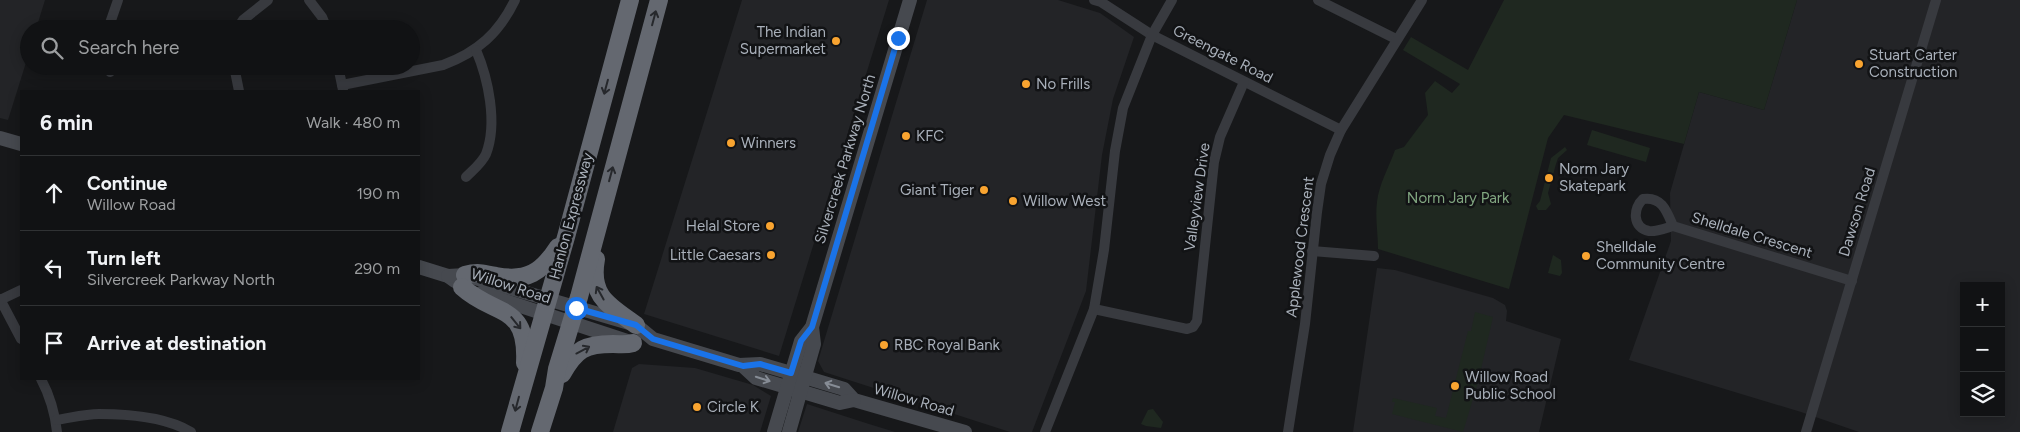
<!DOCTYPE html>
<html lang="en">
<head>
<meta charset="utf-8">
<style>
	body { margin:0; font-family:Figtree,sans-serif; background:#1e2022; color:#f1f3f6 }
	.controls { position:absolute; right:15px; bottom:15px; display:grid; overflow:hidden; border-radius:0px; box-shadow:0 2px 12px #0003 }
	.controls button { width:45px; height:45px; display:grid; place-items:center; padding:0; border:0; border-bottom:1px solid #303234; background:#111214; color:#f1f3f6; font:25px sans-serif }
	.stop { position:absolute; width:15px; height:15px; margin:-11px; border:4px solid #1a73e8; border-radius:50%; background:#fff }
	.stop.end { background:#1a73e8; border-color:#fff; box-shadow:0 1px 5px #0008 }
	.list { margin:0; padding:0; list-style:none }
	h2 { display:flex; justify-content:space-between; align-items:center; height:65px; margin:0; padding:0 20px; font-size:21px }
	h2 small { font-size:16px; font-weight:400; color:#9c9ea0 }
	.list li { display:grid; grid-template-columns:32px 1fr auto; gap:15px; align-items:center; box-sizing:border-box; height:75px; padding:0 20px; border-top:1px solid #303234 }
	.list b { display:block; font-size:19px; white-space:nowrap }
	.list p { margin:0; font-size:16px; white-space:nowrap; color:#9c9ea0 }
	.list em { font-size:16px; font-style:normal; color:#9c9ea0 }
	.icon { flex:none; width:28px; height:28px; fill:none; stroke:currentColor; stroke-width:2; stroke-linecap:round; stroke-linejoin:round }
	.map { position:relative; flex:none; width:2020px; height:432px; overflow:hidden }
	.search { position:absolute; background:#111214; box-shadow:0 2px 12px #0003; left:20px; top:20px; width:400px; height:55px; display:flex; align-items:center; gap:12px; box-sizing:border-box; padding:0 18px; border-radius:28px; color:#9c9ea0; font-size:19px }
	.panel { position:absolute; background:#111214; box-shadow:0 2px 12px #0003; left:20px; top:90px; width:400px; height:290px; border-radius:0px }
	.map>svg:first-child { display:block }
	.built { fill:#232427; fill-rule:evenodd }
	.green { fill:#1f2820 }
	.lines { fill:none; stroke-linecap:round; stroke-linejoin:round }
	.street { stroke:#383a3f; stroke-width:10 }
	.secondary { stroke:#46494f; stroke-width:14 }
	.highway { stroke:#646870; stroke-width:18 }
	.oneway { stroke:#26282c }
	.oneway2 { stroke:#868c95 }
	.route { stroke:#1a73e8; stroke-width:6 }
	.poi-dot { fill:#f9a430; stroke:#121315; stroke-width:2 }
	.labels { text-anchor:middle; stroke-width:5; stroke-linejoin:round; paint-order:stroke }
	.poi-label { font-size:15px; fill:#a9b0ba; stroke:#121315; text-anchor:start }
	.street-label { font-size:15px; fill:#a9b0ba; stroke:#121315 }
	.park-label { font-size:15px; fill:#81a680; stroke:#121315 }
</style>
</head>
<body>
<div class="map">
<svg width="2020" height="432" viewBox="0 0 2020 432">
	<rect width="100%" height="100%" fill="#17181a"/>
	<g class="built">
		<polygon points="0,0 45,0 36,29 29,29 29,53 8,120 0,118"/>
		<polygon points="742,0 889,0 779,356 644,314"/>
		<polygon points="927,0 1058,0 1100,13 1134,37 1113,99 1102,155 1086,291 1032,432 1010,432 824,372 818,361"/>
		<path d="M 1797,0 L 2020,0 L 2020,432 L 1859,432 L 1801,412 L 1629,360 L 1671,241 L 1670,193 L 1699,92 L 1764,110 ZM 1964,286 L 2001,286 L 2001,413 L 1964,413 Z"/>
		<polygon points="1377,268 1395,270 1493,298 1505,305 1507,311 1506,321 1561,339 1539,432 1353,432"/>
		<polygon points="639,364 695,368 753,385 771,396 760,432 613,432 632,368"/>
		<polygon points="807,404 869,424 895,432 798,432"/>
	</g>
	<g class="green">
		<path d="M 1504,0 L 1797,0 L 1764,110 L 1699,92 L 1684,144 L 1564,115 L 1548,138 L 1509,289 L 1378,249 C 1378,234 1375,217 1377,202 C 1379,184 1389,167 1395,150 L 1404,147 L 1428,115 L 1425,93 L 1435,81 L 1452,93 L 1460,84 L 1403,50 L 1411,37 L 1468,70 Z"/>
		<polygon points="1592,130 1650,148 1646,162 1587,145"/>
		<polygon points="1565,147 1567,150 1558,158 1556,164 1548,193 1551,204 1546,210 1538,210 1536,206 1540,201 1551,158"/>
		<polygon points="1553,255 1561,260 1562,273 1560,276 1548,273"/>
		<polygon points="1475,312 1493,317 1478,382 1463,432 1392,414 1395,402 1392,402 1393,398 1437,408 1435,416 1446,418 1468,331 1471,331"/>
		<polygon points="1153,409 1163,422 1161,428 1146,426 1141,424 1148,410"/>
	</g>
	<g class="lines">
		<g class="street">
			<polyline points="309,0 322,17 327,29"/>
			<polyline points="1094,0 1101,2 1152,35 1341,130"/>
			<polyline points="1318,0 1396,39"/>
			<polyline points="108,29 118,0"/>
			<polyline points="237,29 243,20 268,0"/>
			<polyline points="109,66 110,72"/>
			<polyline points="234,66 239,91"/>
			<polyline points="338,66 343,90"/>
			<path d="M 342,85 L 443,65 C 478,52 499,33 515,0"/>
			<path d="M 466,177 C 473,170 482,163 486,154 C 498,123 488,78 476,50"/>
			<path d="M 1673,226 C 1667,212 1662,196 1643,199 C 1633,208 1632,228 1649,231 C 1656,232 1666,228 1673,226 L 1852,281"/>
			<polyline points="1312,251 1374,256"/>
			<polyline points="0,299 21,339"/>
			<polyline points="0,300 21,290"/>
			<polyline points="1094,309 1187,329 1193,327 1197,321 1214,162 1220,137 1244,82"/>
			<path d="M 41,379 C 50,396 55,413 57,432"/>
			<path d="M 56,420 C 70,418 85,414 99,414 C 128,414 166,417 191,432"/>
			<polyline points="1045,432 1094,309 1104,250 1115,151 1123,108 1152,35 1172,0"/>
			<polyline points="1288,432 1305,324 1317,212 1321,184 1330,155 1341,130 1422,0"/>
			<polyline points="1806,432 1936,0"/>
		</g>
		<g class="secondary">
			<polyline points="0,138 21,144"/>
			<polyline points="419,267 448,276 455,281"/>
			<polyline points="448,276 465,275 636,325 653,339 739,365 760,364 791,373 844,389 854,400 965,432"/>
			<polyline points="481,293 627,341"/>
			<polyline points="743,366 756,378 840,403 854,400"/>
			<polyline points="774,432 801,341 812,327 910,0"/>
			<polyline points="789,432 814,344 812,327"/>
		</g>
		<g class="highway">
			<path d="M 596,259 C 589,297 610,306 636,325"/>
			<path d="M 465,275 C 479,271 483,274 496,276 C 527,282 542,272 558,247"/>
			<path d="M 462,287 C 495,317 528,303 525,363"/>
			<path d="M 562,374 C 576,349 585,344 613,344 C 621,344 626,345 633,343"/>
			<polyline points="510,432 566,237 630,0"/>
			<polyline points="540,432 554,388 557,369 579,297 659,0"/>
		</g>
	</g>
	<defs><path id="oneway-shaft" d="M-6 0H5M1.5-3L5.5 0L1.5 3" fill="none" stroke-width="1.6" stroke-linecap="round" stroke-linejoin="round" transform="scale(1.25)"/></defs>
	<g class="oneway">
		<use href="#oneway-shaft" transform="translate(654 18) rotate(-75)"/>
		<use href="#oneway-shaft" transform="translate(606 87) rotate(105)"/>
		<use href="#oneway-shaft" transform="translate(611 174) rotate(-75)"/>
		<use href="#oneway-shaft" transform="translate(600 293) rotate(-119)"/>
		<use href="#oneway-shaft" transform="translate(516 323) rotate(51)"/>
		<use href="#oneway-shaft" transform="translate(583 350) rotate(-28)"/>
		<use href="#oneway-shaft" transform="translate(517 404) rotate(105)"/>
	</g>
	<g class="oneway2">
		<use href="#oneway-shaft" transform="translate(763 379) rotate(18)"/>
		<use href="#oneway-shaft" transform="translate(832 385) rotate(-163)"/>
	</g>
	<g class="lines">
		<polyline class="route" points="576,308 636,325 653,339 743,366 760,364 791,373 801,341 812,327 898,38"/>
	</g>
	<g class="poi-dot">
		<circle cx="836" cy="41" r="5"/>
		<circle cx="1859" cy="64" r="5"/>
		<circle cx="1026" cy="84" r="5"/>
		<circle cx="906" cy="136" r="5"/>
		<circle cx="731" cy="143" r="5"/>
		<circle cx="1549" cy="178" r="5"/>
		<circle cx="984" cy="190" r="5"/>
		<circle cx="1013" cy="201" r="5"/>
		<circle cx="770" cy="226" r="5"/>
		<circle cx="771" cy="255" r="5"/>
		<circle cx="1586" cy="256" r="5"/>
		<circle cx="884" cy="345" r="5"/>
		<circle cx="1455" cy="386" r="5"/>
		<circle cx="697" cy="407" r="5"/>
	</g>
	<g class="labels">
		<g class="poi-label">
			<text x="826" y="37" text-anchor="end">The Indian<tspan x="826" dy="17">Supermarket</tspan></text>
			<text x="1869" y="60">Stuart Carter<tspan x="1869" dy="17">Construction</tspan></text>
			<text x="1036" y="89">No Frills</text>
			<text x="916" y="141">KFC</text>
			<text x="741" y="148">Winners</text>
			<text x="1559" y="174">Norm Jary<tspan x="1559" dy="17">Skatepark</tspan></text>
			<text x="974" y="195" text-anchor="end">Giant Tiger</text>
			<text x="1023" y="206">Willow West</text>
			<text x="760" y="231" text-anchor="end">Helal Store</text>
			<text x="1596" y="252">Shelldale<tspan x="1596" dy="17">Community Centre</tspan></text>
			<text x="761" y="260" text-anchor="end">Little Caesars</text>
			<text x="894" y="350">RBC Royal Bank</text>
			<text x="1465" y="382">Willow Road<tspan x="1465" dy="17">Public School</tspan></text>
			<text x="707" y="412">Circle K</text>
		</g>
		<g class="street-label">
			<text transform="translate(1223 54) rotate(27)" y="5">Greengate Road</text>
			<text transform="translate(845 159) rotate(-73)" y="5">Silvercreek Parkway North</text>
			<text transform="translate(1197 197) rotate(-82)" y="5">Valleyview Drive</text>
			<text transform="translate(1857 212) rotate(-73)" y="5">Dawson Road</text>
			<text transform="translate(571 216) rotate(-75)" y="5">Hanlon Expressway</text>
			<text transform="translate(1752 235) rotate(17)" y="5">Shelldale Crescent</text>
			<text transform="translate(1300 247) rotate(-83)" y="5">Applewood Crescent</text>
			<text transform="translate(511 286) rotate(18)" y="5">Willow Road</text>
			<text transform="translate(914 400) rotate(16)" y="5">Willow Road</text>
		</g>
		<g class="park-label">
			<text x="1458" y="203">Norm Jary Park</text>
		</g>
	</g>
</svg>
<div class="controls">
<button>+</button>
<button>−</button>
<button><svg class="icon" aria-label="layers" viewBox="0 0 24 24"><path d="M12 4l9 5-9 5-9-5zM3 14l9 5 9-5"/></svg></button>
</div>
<div class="stop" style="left:576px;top:308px"></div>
<div class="stop end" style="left:898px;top:38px"></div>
<div class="search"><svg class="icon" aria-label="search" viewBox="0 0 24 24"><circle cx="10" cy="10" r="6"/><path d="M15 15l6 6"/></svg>Search here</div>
<section class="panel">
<h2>6 min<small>Walk · 480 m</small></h2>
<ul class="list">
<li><svg class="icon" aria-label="ahead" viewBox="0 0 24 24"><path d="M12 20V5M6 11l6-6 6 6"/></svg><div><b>Continue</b><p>Willow Road</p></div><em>190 m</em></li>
<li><svg class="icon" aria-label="left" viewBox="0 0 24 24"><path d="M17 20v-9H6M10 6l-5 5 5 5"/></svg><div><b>Turn left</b><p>Silvercreek Parkway North</p></div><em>290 m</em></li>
<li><svg class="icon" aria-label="arrive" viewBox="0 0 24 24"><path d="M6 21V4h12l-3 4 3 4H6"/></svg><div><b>Arrive at destination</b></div></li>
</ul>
</section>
</div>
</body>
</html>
